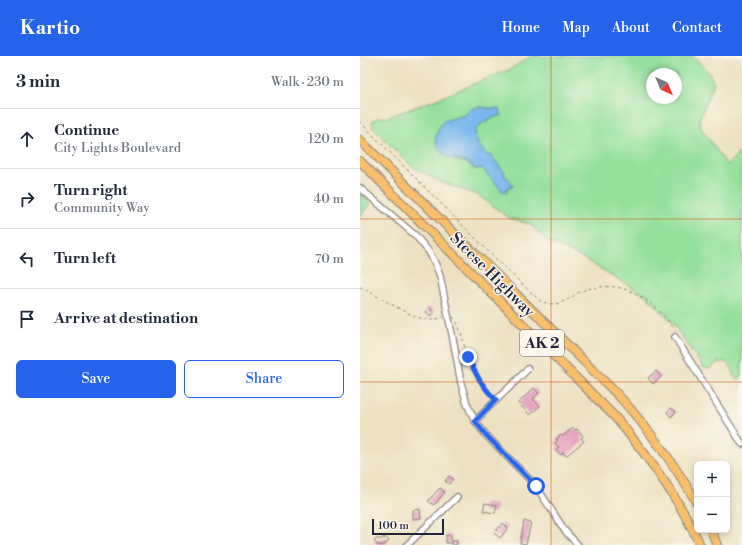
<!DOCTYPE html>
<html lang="en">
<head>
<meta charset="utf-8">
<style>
	body { margin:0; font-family:"Libre Bodoni",serif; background:#f6f6f7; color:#1f2937 }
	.controls { position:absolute; right:12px; bottom:12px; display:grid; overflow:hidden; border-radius:6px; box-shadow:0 2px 6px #0003 }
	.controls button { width:36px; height:36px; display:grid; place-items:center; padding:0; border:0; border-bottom:1px solid #e0e1e3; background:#fff; color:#1f2937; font:20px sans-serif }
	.compass { position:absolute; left:286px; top:12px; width:36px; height:36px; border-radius:50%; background:#fff; box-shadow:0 2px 6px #0003; rotate:136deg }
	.scale { position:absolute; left:12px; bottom:10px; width:72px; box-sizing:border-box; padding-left:4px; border:2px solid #22223b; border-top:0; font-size:11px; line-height:14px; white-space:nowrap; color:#22223b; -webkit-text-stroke:3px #fbf7ec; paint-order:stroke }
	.stop { position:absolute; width:12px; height:12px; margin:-9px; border:3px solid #2563eb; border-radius:50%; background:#fff }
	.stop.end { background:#2563eb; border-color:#fff; box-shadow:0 1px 4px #0008 }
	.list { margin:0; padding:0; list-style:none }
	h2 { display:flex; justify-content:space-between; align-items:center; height:52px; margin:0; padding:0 16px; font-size:17px }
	h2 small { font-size:13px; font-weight:400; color:#747a83 }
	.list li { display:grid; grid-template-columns:26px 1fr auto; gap:12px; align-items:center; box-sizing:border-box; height:60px; padding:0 16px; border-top:1px solid #e0e1e3 }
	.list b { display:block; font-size:15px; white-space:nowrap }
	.list p { margin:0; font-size:13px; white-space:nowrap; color:#747a83 }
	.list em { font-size:13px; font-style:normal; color:#747a83 }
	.actions { display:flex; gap:8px; padding:12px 16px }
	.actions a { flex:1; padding:9px 0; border:1px solid #2563eb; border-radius:6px; text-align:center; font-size:14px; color:#2563eb }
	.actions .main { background:#2563eb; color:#fff }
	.icon { flex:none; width:22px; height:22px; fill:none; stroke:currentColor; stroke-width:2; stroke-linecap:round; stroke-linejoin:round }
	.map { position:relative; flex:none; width:382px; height:489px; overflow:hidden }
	header { display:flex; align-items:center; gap:24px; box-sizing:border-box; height:56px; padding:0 20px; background:#2563eb; color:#fff }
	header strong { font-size:19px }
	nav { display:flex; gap:22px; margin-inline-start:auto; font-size:14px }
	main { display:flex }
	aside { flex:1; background:#fff }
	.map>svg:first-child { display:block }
	.green { fill:#94e09c; stroke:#5b816c; fill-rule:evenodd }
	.water { fill:#7cb8ee; stroke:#4f6d94 }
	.building { fill:#e398b8 }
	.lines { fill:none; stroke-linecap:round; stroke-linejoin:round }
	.minor-casing { stroke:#88827e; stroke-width:8 }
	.highway-casing { stroke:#88827e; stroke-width:10 }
	.path { stroke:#88827e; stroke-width:1; stroke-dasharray:3 3; stroke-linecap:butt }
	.minor { stroke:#fff; stroke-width:5.5 }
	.highway { stroke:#f8bf6c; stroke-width:8 }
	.route { stroke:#2563eb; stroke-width:5 }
	.grid { fill:none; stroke:#d45411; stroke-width:1; stroke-opacity:0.55 }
	.labels { text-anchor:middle; stroke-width:3; stroke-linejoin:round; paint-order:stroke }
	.shield { fill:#fbf7ec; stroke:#636270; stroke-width:1 }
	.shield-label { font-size:15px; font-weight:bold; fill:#22223b }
	.street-label { font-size:16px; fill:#22223b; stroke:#fbf7ec }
</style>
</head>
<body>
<header>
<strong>Kartio</strong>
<nav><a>Home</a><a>Map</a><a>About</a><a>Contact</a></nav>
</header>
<main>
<aside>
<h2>3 min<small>Walk · 230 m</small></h2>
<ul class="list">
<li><svg class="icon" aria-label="ahead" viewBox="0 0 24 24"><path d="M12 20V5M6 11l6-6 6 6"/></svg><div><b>Continue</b><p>City Lights Boulevard</p></div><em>120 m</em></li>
<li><svg class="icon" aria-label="right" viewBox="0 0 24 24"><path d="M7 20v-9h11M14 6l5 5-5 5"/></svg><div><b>Turn right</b><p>Community Way</p></div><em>40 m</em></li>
<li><svg class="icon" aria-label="left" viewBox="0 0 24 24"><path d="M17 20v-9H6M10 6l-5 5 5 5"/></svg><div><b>Turn left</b></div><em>70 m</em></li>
<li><svg class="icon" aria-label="arrive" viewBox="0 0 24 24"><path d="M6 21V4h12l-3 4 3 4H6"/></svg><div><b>Arrive at destination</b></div></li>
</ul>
<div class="actions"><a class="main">Save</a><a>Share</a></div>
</aside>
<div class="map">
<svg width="382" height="489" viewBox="0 0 382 489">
	<rect width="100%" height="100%" fill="#fbf7ec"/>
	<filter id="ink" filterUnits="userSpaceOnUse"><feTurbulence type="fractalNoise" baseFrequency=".025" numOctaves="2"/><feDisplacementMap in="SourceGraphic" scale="8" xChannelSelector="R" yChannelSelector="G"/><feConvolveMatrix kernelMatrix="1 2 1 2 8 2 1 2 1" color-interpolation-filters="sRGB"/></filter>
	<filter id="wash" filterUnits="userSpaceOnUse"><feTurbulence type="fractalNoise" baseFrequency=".012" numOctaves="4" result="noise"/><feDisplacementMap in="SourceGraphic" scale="16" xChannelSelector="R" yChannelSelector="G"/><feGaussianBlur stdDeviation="0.9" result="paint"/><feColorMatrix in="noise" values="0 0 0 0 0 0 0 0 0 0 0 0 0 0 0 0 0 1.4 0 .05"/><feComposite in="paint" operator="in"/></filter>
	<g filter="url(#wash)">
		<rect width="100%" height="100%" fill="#ede1c1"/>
		<g class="green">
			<path d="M 171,0 L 333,0 L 348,16 L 354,27 L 339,64 L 341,72 L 367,109 L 382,94 L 382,320 L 378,323 L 373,320 L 373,314 L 366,306 L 358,306 L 350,313 L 344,312 L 312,266 L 285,239 L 219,200 L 188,186 L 170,168 L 149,162 L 118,139 L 83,127 L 54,112 L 44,103 L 13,72 L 12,66 L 17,62 L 28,61 L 72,45 L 151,13 ZM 292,18 L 316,18 L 316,42 L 292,42 ZM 119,51 L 139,53 L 141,59 C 130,62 123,65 115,74 L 115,80 L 119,90 L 123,94 L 126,98 L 131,100 L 144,117 L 144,121 L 153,130 L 142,135 L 133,123 L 122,112 L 115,113 L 107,107 L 94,104 L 96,62 L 106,59 Z"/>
			<polygon points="0,137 11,147 0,160"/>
		</g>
		<path class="water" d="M 119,51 L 139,53 L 142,59 C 130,62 123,65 115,74 L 115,80 L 119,90 L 123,94 L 126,98 L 131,100 L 145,117 L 144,121 L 148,122 L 153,130 L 147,132 L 147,137 C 140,135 128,118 122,112 L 115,113 C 113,111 110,108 108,107 C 94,100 88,107 78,91 C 72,82 79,72 84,65 L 105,59 L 111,53 Z"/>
		<g id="blocks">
			<g class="building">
				<polygon points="69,251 74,256 71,260 65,255"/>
				<polygon points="296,315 301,321 293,328 288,322"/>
				<polygon points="174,332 179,337 173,343 180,350 170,359 158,347"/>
				<polygon points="311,352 316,356 311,361 307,356"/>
				<polygon points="213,372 215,374 217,373 223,380 221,382 224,385 206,400 203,396 201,399 196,393 199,391 195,387 198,384 196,383 201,379 203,380"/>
				<polygon points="89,420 93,423 89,428 85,425"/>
				<polygon points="80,432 85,436 74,449 68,445"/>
				<polygon points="125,447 137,449 135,457 123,455"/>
				<polygon points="60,453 61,462 53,463 53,454"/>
				<polygon points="164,465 171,467 166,488 160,487"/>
				<polygon points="143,467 148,472 140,482 134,477"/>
				<rect x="86" y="479" width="5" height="8"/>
				<polygon points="23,481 24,483 25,481 29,485 24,489 17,489 14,485 18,482 20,484"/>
				<rect x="92" y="485" width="5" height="4"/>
			</g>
		</g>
	</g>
	<g filter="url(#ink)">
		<use href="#blocks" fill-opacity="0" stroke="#88827e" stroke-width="1"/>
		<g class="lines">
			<defs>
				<g id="minor">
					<polyline points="0,132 56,180 69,196 75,207 80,220 94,288 101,327 107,348 115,365 125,378 176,430 205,475 218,489"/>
					<polyline points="315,281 382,388"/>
					<polyline points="115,365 168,313"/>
					<polyline points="47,489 97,441"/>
				</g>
				<g id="highway">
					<path d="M 0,84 L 258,339 C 289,373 314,408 337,447"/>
					<path d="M 0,105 L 255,361 C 288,400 319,442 340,489"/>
					<polyline points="351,474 357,489"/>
				</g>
			</defs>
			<use href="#minor" class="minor-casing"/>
			<use href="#highway" class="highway-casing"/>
			<g class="path">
				<path d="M 0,66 L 139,206 L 180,245 C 200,253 206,243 222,235 C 228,232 234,232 240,231 C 273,227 298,250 316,275"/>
				<path d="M 0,231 C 18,239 53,264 71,264 C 75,264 80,262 83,261"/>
				<path d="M 93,261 C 102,272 103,288 108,302 C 113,316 121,331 133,341"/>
			</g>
			<use href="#minor" class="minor"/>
			<use href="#highway" class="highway"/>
		</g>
	</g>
	<g class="lines" filter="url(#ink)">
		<path class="route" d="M 108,301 C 115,318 123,332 136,344 L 115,365 L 125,378 L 176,430"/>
	</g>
	<path class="grid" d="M 191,0 L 191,489M 0,163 L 382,163M 0,326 L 382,326"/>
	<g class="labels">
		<rect class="shield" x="160" y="274" width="44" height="26" rx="3"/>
		<g class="shield-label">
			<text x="182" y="292">AK 2</text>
		</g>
		<g class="street-label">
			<text transform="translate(133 218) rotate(45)" y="6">Steese Highway</text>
		</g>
	</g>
</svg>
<div class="controls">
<button>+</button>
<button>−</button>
</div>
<svg class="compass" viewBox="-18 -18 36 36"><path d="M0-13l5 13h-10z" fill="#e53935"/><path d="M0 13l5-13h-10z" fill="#747a83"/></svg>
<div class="scale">100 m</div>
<div class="stop" style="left:176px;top:430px"></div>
<div class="stop end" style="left:108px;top:301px"></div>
</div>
</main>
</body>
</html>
